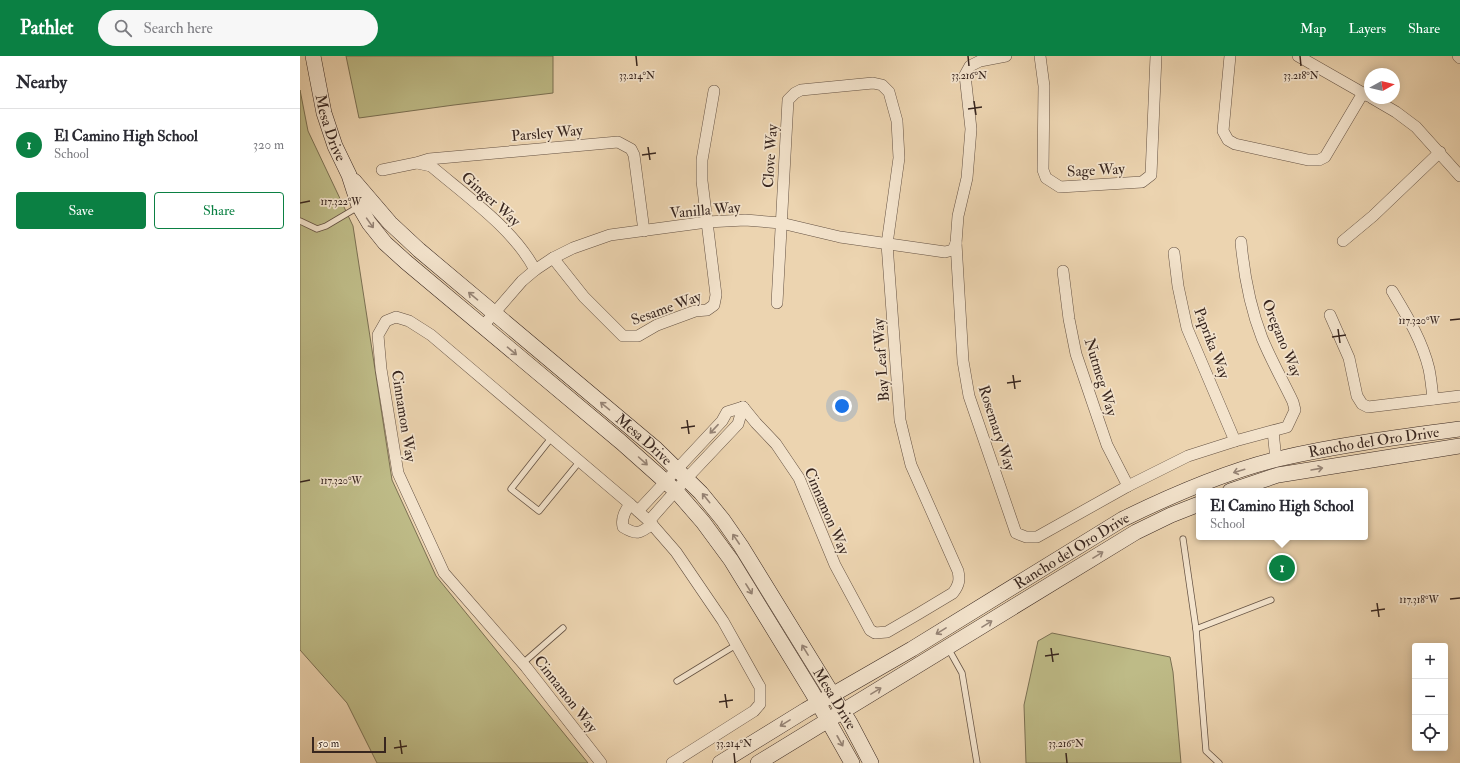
<!DOCTYPE html>
<html lang="en">
<head>
<meta charset="utf-8">
<style>
	body { margin:0; font-family:"IM FELL Double Pica",serif; background:#f7f7f7; color:#2b2b33 }
	.controls { position:absolute; right:12px; bottom:12px; display:grid; overflow:hidden; border-radius:4px; box-shadow:0 2px 10px #0003 }
	.controls button { width:36px; height:36px; display:grid; place-items:center; padding:0; border:0; border-bottom:1px solid #e1e1e2; background:#fff; color:#2b2b33; font:20px sans-serif }
	.compass { position:absolute; left:1064px; top:12px; width:36px; height:36px; border-radius:50%; background:#fff; box-shadow:0 2px 10px #0003; rotate:82deg }
	.scale { position:absolute; left:12px; bottom:10px; width:74px; box-sizing:border-box; padding-left:4px; border:2px solid #38261f; border-top:0; font-size:11px; line-height:14px; white-space:nowrap; color:#38261f; -webkit-text-stroke:3px #f3e3cc; paint-order:stroke }
	.you { position:absolute; left:542px; top:350px; width:14px; height:14px; margin:-10px; border:3px solid #fff; border-radius:50%; background:#1a73e8; box-shadow:0 0 0 6px #1a73e833 }
	.badge { display:grid; place-items:center; width:26px; height:26px; border-radius:50%; background:#0b8043; color:#fff; font-size:13px; font-weight:700 }
	.pin { position:absolute; translate:-50% -50%; border:2px solid #fff; box-shadow:0 1px 4px #0006 }
	.popup { position:absolute; left:896px; top:432px; width:172px; height:52px; box-sizing:border-box; display:grid; place-content:center; border-radius:4px; background:#fff; filter:drop-shadow(0 1px 3px #0005); font-size:13px; white-space:nowrap; color:#7c7c81 }
	.popup b { font-size:15px; color:#2b2b33 }
	.popup::after { content:''; position:absolute; left:50%; top:100%; margin-left:-8px; border:8px solid transparent; border-top-color:#fff }
	.list { margin:0; padding:0; list-style:none }
	h2 { display:flex; justify-content:space-between; align-items:center; height:52px; margin:0; padding:0 16px; font-size:17px }
	h2 small { font-size:13px; font-weight:400; color:#7c7c81 }
	.list li { display:grid; grid-template-columns:26px 1fr auto; gap:12px; align-items:center; box-sizing:border-box; height:72px; padding:0 16px; border-top:1px solid #e1e1e2 }
	.list b { display:block; font-size:15px; white-space:nowrap }
	.list p { margin:0; font-size:13px; white-space:nowrap; color:#7c7c81 }
	.list em { font-size:13px; font-style:normal; color:#7c7c81 }
	.actions { display:flex; gap:8px; padding:12px 16px }
	.actions a { flex:1; padding:9px 0; border:1px solid #0b8043; border-radius:4px; text-align:center; font-size:14px; color:#0b8043 }
	.actions .main { background:#0b8043; color:#fff }
	.icon { flex:none; width:22px; height:22px; fill:none; stroke:currentColor; stroke-width:2; stroke-linecap:round; stroke-linejoin:round }
	.map { position:relative; flex:none; width:1160px; height:707px; overflow:hidden }
	header { display:flex; align-items:center; gap:24px; box-sizing:border-box; height:56px; padding:0 20px; background:#0b8043; color:#fff }
	header strong { font-size:19px }
	nav { display:flex; gap:22px; margin-inline-start:auto; font-size:14px }
	.search { width:280px; height:36px; background:#f7f7f7; display:flex; align-items:center; gap:10px; box-sizing:border-box; padding:0 14px; border-radius:22px; color:#7c7c81; font-size:15px }
	main { display:flex }
	aside { flex:1; background:#fff }
	.map>svg:first-child { display:block }
	.green { fill:#bebb87; stroke:#7b7053 }
	.lines { fill:none; stroke-linecap:round; stroke-linejoin:round }
	.lane-casing { stroke:#655243; stroke-width:7 }
	.street-casing { stroke:#655243; stroke-width:12 }
	.secondary-casing { stroke:#38261f; stroke-width:16 }
	.lane { stroke:#f3e3cc; stroke-width:5.5 }
	.street { stroke:#f3e3cc; stroke-width:11 }
	.secondary { stroke:#f3e3cc; stroke-width:15 }
	.oneway { stroke:#968476 }
	.ticks { fill:none; stroke:#38261f; stroke-width:1.5 }
	.labels { text-anchor:middle; stroke-width:3.5; stroke-linejoin:round; paint-order:stroke }
	.street-label { font-size:15px; fill:#38261f; stroke:#f3e3cc }
	.ticks-label { font-size:10px; text-anchor:middle; fill:#38261f; stroke:#f3e3cc; stroke-width:3.5; stroke-linejoin:round; paint-order:stroke }
</style>
</head>
<body>
<header>
<strong>Pathlet</strong>
<div class="search"><svg class="icon" aria-label="search" viewBox="0 0 24 24"><circle cx="10" cy="10" r="6"/><path d="M15 15l6 6"/></svg>Search here</div>
<nav><a>Map</a><a>Layers</a><a>Share</a></nav>
</header>
<main>
<aside>
<h2>Nearby<small></small></h2>
<ul class="list">
<li><span class="badge">1</span><div><b>El Camino High School</b><p>School</p></div><em>320 m</em></li>
</ul>
<div class="actions"><a class="main">Save</a><a>Share</a></div>
</aside>
<div class="map">
<svg width="1160" height="707" viewBox="0 0 1160 707">
	<rect width="100%" height="100%" fill="#ecd4b0"/>
	<filter id="stains"><feTurbulence type="fractalNoise" baseFrequency=".005" numOctaves="4"/><feColorMatrix values="0 0 0 0 .2 0 0 0 0 .09 0 0 0 0 .02 0 0 0 .5 -.17"/></filter>
	<radialGradient id="worn" r=".72"><stop offset=".6" stop-color="#630" stop-opacity="0"/><stop offset="1" stop-color="#630" stop-opacity=".3"/></radialGradient>
	<g class="green">
		<polygon points="46,0 253,0 253,37 154,49 59,62"/>
		<polygon points="0,34 8,75 53,170 92,424 136,520 288,707 77,707 47,647 0,594"/>
		<polygon points="752,577 870,601 873,616 881,707 726,707 724,649 738,585"/>
	</g>
	<g class="lines">
		<defs>
			<g id="lane">
				<polyline points="0,165 17,173 26,170 58,151"/>
				<polyline points="252,381 211,433 239,455 280,405"/>
				<polyline points="883,483 896,573 971,544"/>
				<polyline points="896,573 906,695 919,707"/>
				<polyline points="648,592 662,617 677,707"/>
				<polyline points="223,607 263,572"/>
				<polyline points="377,625 436,589"/>
			</g>
			<g id="street">
				<path d="M 706,0 L 680,5 L 670,10 L 665,19 L 671,73 L 667,122 L 658,160 L 656,187 L 663,305 L 669,340 L 716,477 L 726,481 L 737,481 L 828,430 L 888,400 L 935,385 L 987,371 L 995,354 L 993,346 C 983,325 971,304 962,282 C 950,251 944,219 941,186"/>
				<polyline points="740,0 744,30 743,114 746,122 760,131 842,126 851,119 856,0"/>
				<polyline points="930,0 923,75 928,84 935,88 1008,104 1019,104 1025,101 1063,37"/>
				<polyline points="998,0 1068,40"/>
				<polyline points="1158,0 1160,2"/>
				<polyline points="1072,42 1096,56 1116,71 1160,120"/>
				<path d="M 117,107 L 131,110 C 165,139 215,174 235,214"/>
				<polyline points="82,114 116,107 129,103 318,86 331,93 334,99 344,175"/>
				<polyline points="1043,185 1073,160 1140,96"/>
				<polyline points="874,197 878,230 887,272 935,385"/>
				<polyline points="253,202 284,241 323,280 338,280 357,269 395,255 407,254 414,249 416,239 402,125 402,104 414,35"/>
				<polyline points="763,215 769,263 776,298 807,389 828,430"/>
				<path d="M 1092,235 C 1107,260 1122,284 1129,313 C 1131,323 1132,333 1133,343"/>
				<polyline points="1030,259 1049,302 1057,340 1062,348 1068,351 1160,340"/>
				<polyline points="183,270 222,225 235,214 253,202 273,192 310,179 407,166 445,164 481,167 540,181 645,196 653,194 656,187"/>
				<path d="M 443,351 L 456,367 L 476,388 L 499,422 L 535,509 L 570,574 L 575,577 L 587,576 L 618,558 L 653,537 C 659,529 660,524 658,515 L 611,409 L 600,364 L 587,188 L 599,102 L 597,65 L 589,36 L 582,29 L 573,27 L 501,34 L 495,37 L 488,44 L 477,247"/>
				<polyline points="973,375 976,404"/>
				<path d="M 330,448 C 325,455 321,462 323,471 C 336,479 340,478 352,468"/>
				<polyline points="338,455 422,365 427,356 443,351"/>
				<polyline points="349,465 387,422 438,368 443,351"/>
				<polyline points="301,707 226,611 144,517 98,417 81,313 78,279 86,265 96,261 109,265 131,279 330,448 349,465 376,496 423,565 460,631 460,648 454,655 372,707"/>
			</g>
			<g id="secondary">
				<path id="s1" d="M 13,0 L 24,57 L 35,90 L 49,119 L 59,150 L 69,167 L 85,187 L 106,206 L 321,386 L 376,435 L 403,466 L 431,504 L 512,636 L 552,707"/>
				<path id="s2" d="M 54,125 L 90,167 L 119,194 L 356,393 L 401,437 L 423,464 L 441,490 L 550,667 L 571,707"/>
				<polyline points="930,435 978,419 1160,390"/>
				<path id="s3" d="M 420,707 L 506,654 L 612,593 L 823,463 C 872,439 924,416 978,403 C 1038,389 1099,381 1160,373"/>
				<polyline points="458,707 836,476 871,459 899,448"/>
			</g>
		</defs>
		<use href="#lane" class="lane-casing"/>
		<use href="#street" class="street-casing"/>
		<use href="#secondary" class="secondary-casing"/>
		<use href="#lane" class="lane"/>
		<use href="#street" class="street"/>
		<use href="#secondary" class="secondary"/>
	</g>
	<defs><path id="oneway-shaft" d="M-6 0H5M1.5-3L5.5 0L1.5 3" fill="none" stroke-width="1.6" stroke-linecap="round" stroke-linejoin="round"/></defs>
	<g class="oneway">
		<use href="#oneway-shaft" transform="translate(70 167) rotate(55)"/>
		<use href="#oneway-shaft" transform="translate(173 240) rotate(-140)"/>
		<use href="#oneway-shaft" transform="translate(212 295) rotate(40)"/>
		<use href="#oneway-shaft" transform="translate(305 350) rotate(-140)"/>
		<use href="#oneway-shaft" transform="translate(414 373) rotate(133)"/>
		<use href="#oneway-shaft" transform="translate(343 405) rotate(42)"/>
		<use href="#oneway-shaft" transform="translate(1017 413) rotate(-10)"/>
		<use href="#oneway-shaft" transform="translate(939 415) rotate(163)"/>
		<use href="#oneway-shaft" transform="translate(406 442) rotate(-129)"/>
		<use href="#oneway-shaft" transform="translate(436 483) rotate(-124)"/>
		<use href="#oneway-shaft" transform="translate(798 499) rotate(-32)"/>
		<use href="#oneway-shaft" transform="translate(449 533) rotate(58)"/>
		<use href="#oneway-shaft" transform="translate(687 568) rotate(-32)"/>
		<use href="#oneway-shaft" transform="translate(641 575) rotate(148)"/>
		<use href="#oneway-shaft" transform="translate(505 594) rotate(-122)"/>
		<use href="#oneway-shaft" transform="translate(576 635) rotate(-31)"/>
		<use href="#oneway-shaft" transform="translate(485 667) rotate(148)"/>
		<use href="#oneway-shaft" transform="translate(540 685) rotate(61)"/>
	</g>
	<path class="ticks" d="M 336,0 L 337,10M 668,0 L 669,10M 1000,0 L 1001,10M 674,45 L 676,59M 668,53 L 682,51M 348,91 L 350,104M 342,99 L 356,97M 0,147 L 10,145M 1150,264 L 1160,263M 1038,273 L 1040,287M 1032,281 L 1046,279M 713,319 L 715,333M 707,327 L 721,325M 387,364 L 389,378M 381,372 L 395,370M 0,426 L 10,424M 1150,543 L 1160,542M 1077,547 L 1079,561M 1071,555 L 1085,553M 751,592 L 753,606M 745,600 L 759,598M 425,638 L 427,652M 419,646 L 433,644M 100,684 L 102,698M 94,692 L 107,690M 434,697 L 435,707M 766,697 L 767,707"/>
	<g class="labels">
		<g class="street-label">
			<text dy="5" stroke="none"><textPath href="#s1" startOffset="74">Mesa Drive</textPath></text>
			<text transform="translate(247 77) rotate(-5)" y="5">Parsley Way</text>
			<text transform="translate(470 100) rotate(-86)" y="5">Clove Way</text>
			<text transform="translate(796 114) rotate(-3)" y="5">Sage Way</text>
			<text transform="translate(191 143) rotate(42)" y="5">Ginger Way</text>
			<text transform="translate(405 154) rotate(-5)" y="5">Vanilla Way</text>
			<text transform="translate(366 252) rotate(-20)" y="5">Sesame Way</text>
			<text transform="translate(982 282) rotate(68)" y="5">Oregano Way</text>
			<text transform="translate(912 287) rotate(69)" y="5">Paprika Way</text>
			<text transform="translate(581 304) rotate(-94)" y="5">Bay Leaf Way</text>
			<text transform="translate(801 321) rotate(73)" y="5">Nutmeg Way</text>
			<text transform="translate(104 360) rotate(81)" y="5">Cinnamon Way</text>
			<text transform="translate(697 372) rotate(72)" y="5">Rosemary Way</text>
			<text dy="5" stroke="none"><textPath href="#s2" startOffset="389">Mesa Drive</textPath></text>
			<text dy="5" stroke="none"><textPath href="#s3" startOffset="735">Rancho del Oro Drive</textPath></text>
			<text transform="translate(527 455) rotate(67)" y="5">Cinnamon Way</text>
			<text dy="5" stroke="none"><textPath href="#s3" startOffset="411">Rancho del Oro Drive</textPath></text>
			<text transform="translate(266 638) rotate(52)" y="5">Cinnamon Way</text>
			<text dy="5" stroke="none"><textPath href="#s2" startOffset="713">Mesa Drive</textPath></text>
		</g>
	</g>
	<g class="ticks-label">
		<text x="337" y="23">33.214°N</text>
		<text x="669" y="23">33.216°N</text>
		<text x="1001" y="23">33.218°N</text>
		<text x="41" y="149">117.322°W</text>
		<text x="1119" y="268">117.320°W</text>
		<text x="41" y="428">117.320°W</text>
		<text x="1119" y="547">117.318°W</text>
		<text x="434" y="691">33.214°N</text>
		<text x="766" y="691">33.216°N</text>
	</g>
	<rect width="100%" height="100%" filter="url(#stains)"/>
	<rect width="100%" height="100%" fill="url(#worn)"/>
</svg>
<div class="controls">
<button>+</button>
<button>−</button>
<button><svg class="icon" aria-label="locate" viewBox="0 0 24 24"><circle cx="12" cy="12" r="6"/><path d="M12 2v4M12 18v4M2 12h4M18 12h4"/></svg></button>
</div>
<svg class="compass" viewBox="-18 -18 36 36"><path d="M0-13l5 13h-10z" fill="#e53935"/><path d="M0 13l5-13h-10z" fill="#7c7c81"/></svg>
<div class="scale">50 m</div>
<div class="you"></div>
<div class="pin badge" style="left:982px;top:512px">1</div>
<div class="popup"><b>El Camino High School</b>School</div>
</div>
</main>
</body>
</html>
